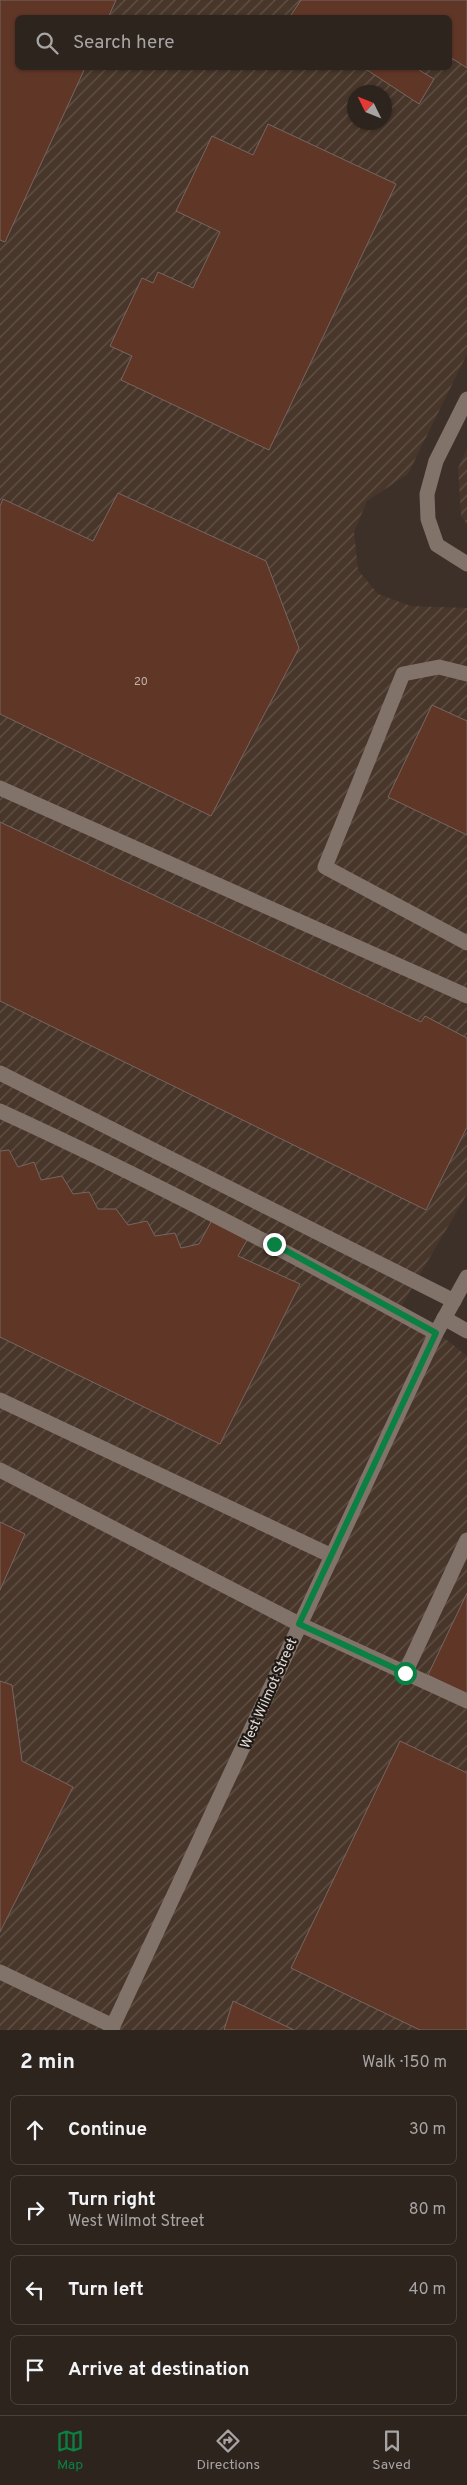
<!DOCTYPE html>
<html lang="en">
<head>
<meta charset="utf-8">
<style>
	body { margin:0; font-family:Overpass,sans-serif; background:#39302b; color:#f1f3f6 }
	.compass { position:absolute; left:347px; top:85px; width:45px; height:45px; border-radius:50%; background:#2d241e; box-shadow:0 1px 4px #0004; rotate:313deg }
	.stop { position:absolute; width:15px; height:15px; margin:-11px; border:4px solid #0b8043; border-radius:50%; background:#fff }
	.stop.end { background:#0b8043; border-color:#fff; box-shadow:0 1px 5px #0008 }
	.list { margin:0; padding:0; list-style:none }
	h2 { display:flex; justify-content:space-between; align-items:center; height:65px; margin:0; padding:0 20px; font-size:21px }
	h2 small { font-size:16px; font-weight:400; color:#a7a4a4 }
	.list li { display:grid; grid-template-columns:32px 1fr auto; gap:15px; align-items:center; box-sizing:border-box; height:70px; margin:0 10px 10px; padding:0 10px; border:1px solid #48413c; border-radius:8px }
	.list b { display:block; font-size:19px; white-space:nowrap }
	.list p { margin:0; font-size:16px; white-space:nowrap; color:#a7a4a4 }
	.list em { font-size:16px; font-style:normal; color:#a7a4a4 }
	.icon { flex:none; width:28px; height:28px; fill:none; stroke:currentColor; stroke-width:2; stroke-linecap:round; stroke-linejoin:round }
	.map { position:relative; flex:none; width:467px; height:2030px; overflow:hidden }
	.search { position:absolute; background:#2d241e; box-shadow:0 1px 4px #0004; left:15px; right:15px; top:15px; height:55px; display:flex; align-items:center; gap:12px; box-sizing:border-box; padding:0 18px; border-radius:8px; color:#a7a4a4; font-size:19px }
	.sheet { height:385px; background:#2d241e }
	nav { display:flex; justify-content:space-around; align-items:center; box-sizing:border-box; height:70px; border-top:1px solid #48413c; background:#2d241e; font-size:14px; color:#a7a4a4 }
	nav a { display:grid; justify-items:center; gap:2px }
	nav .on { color:#0b8043 }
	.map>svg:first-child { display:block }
	.industrial { fill:url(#industrial-furrows); fill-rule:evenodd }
	.building { fill:#603627; stroke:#776661 }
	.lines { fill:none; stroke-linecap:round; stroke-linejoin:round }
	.lane { stroke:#81736a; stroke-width:15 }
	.street { stroke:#81736a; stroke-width:15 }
	.route { stroke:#0b8043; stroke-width:6 }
	.labels { text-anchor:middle; stroke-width:4.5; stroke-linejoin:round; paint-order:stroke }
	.number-label { font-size:11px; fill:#c4b4ac }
	.street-label { font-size:14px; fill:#e6ded9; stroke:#1f1916 }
</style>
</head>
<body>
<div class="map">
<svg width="467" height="2030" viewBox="0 0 467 2030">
	<defs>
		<pattern id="industrial-furrows" width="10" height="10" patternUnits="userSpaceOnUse" patternTransform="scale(1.25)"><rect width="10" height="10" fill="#48362a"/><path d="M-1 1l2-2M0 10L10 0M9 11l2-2" fill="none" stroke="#625348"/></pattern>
	</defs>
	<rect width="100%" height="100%" fill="#3c3028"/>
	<g class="industrial">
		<path d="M 0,0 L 467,0 L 467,354 L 408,474 L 367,501 L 354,532 L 358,570 L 378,594 L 411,606 L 467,608 L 467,1194 L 402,1305 L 467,1356 L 467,2030 L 0,2030 ZM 18,18 L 450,18 L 450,68 L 18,68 ZM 354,92 L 384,92 L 384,122 L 354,122 Z"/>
		<polygon points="467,449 467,524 461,516 458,468"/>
	</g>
	<g class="building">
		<polygon points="0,0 116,0 108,18 18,18 18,68 85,68 5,242 0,240"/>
		<polygon points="301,0 467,0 467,68 450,57 450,18 289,18"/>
		<polygon points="364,68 421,68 419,70 434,79 419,104"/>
		<polygon points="268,124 396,184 269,450 121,380 132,356 110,346 142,278 153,283 158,272 193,288 220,232 176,211 212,136 253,155"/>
		<polygon points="118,493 266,561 299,648 211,816 0,714 0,506 3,499 93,541"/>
		<polygon points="432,705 467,721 467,835 388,797"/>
		<polygon points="0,822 421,1022 425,1016 467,1038 467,1127 426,1210 0,1001"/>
		<polygon points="9,1150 18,1167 34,1162 41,1180 62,1176 73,1194 89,1192 98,1209 116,1209 128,1225 147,1221 155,1236 175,1233 181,1248 199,1244 213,1218 250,1235 238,1256 300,1284 220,1444 0,1337 0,1151"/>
		<polygon points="0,1522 25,1534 0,1590"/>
		<polygon points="467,1593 467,1694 428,1675"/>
		<polygon points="0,1681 12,1685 22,1761 73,1787 0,1932"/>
		<polygon points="400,1741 467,1773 467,2030 420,2030 291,1968"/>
		<polygon points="233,2001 294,2030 224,2030"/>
	</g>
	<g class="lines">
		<g class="lane">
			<polyline points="467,674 439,667 403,674 325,867 467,943"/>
			<polyline points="0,788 467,996"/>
			<polyline points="0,1073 454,1301"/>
			<path d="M 0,1111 C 149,1179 293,1255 436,1333"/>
			<polyline points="444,1318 467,1331"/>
			<polyline points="0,1400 332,1556"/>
			<polyline points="0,1470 299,1624 467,1701"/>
			<polyline points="405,1673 467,1540"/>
			<polyline points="0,1972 113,2026"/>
		</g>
		<g class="street">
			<polyline points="467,399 436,461 427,494 428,519 437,545 467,564"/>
			<polyline points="111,2030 436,1333 467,1277"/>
		</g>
	</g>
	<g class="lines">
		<polyline class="route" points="274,1244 436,1333 299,1624 405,1673"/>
	</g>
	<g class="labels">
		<g class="number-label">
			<text x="141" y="685">20</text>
		</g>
		<g class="street-label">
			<text transform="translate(268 1693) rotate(-66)" y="5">West Wilmot Street</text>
		</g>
	</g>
</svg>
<svg class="compass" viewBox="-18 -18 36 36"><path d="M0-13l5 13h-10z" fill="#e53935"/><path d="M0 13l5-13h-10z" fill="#a7a4a4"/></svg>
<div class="stop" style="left:405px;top:1673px"></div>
<div class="stop end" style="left:274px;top:1244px"></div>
<div class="search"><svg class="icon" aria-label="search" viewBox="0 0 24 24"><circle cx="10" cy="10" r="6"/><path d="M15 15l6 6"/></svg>Search here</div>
</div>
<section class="sheet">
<h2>2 min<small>Walk · 150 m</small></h2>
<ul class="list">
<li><svg class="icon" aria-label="ahead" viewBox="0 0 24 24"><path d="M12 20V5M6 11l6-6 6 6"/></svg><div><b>Continue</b></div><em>30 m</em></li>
<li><svg class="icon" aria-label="right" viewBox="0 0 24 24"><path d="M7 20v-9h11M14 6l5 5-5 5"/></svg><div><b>Turn right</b><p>West Wilmot Street</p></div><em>80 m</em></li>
<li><svg class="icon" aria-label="left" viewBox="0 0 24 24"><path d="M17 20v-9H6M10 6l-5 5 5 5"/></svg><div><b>Turn left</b></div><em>40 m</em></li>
<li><svg class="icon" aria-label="arrive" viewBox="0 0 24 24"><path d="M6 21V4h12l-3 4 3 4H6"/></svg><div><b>Arrive at destination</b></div></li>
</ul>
</section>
<nav>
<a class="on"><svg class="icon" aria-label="map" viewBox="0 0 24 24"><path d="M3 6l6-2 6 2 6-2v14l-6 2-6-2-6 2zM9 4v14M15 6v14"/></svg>Map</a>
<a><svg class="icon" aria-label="directions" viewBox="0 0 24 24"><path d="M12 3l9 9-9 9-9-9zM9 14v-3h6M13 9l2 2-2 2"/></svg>Directions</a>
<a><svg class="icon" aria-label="saved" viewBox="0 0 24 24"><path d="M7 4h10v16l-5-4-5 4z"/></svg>Saved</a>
</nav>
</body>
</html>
